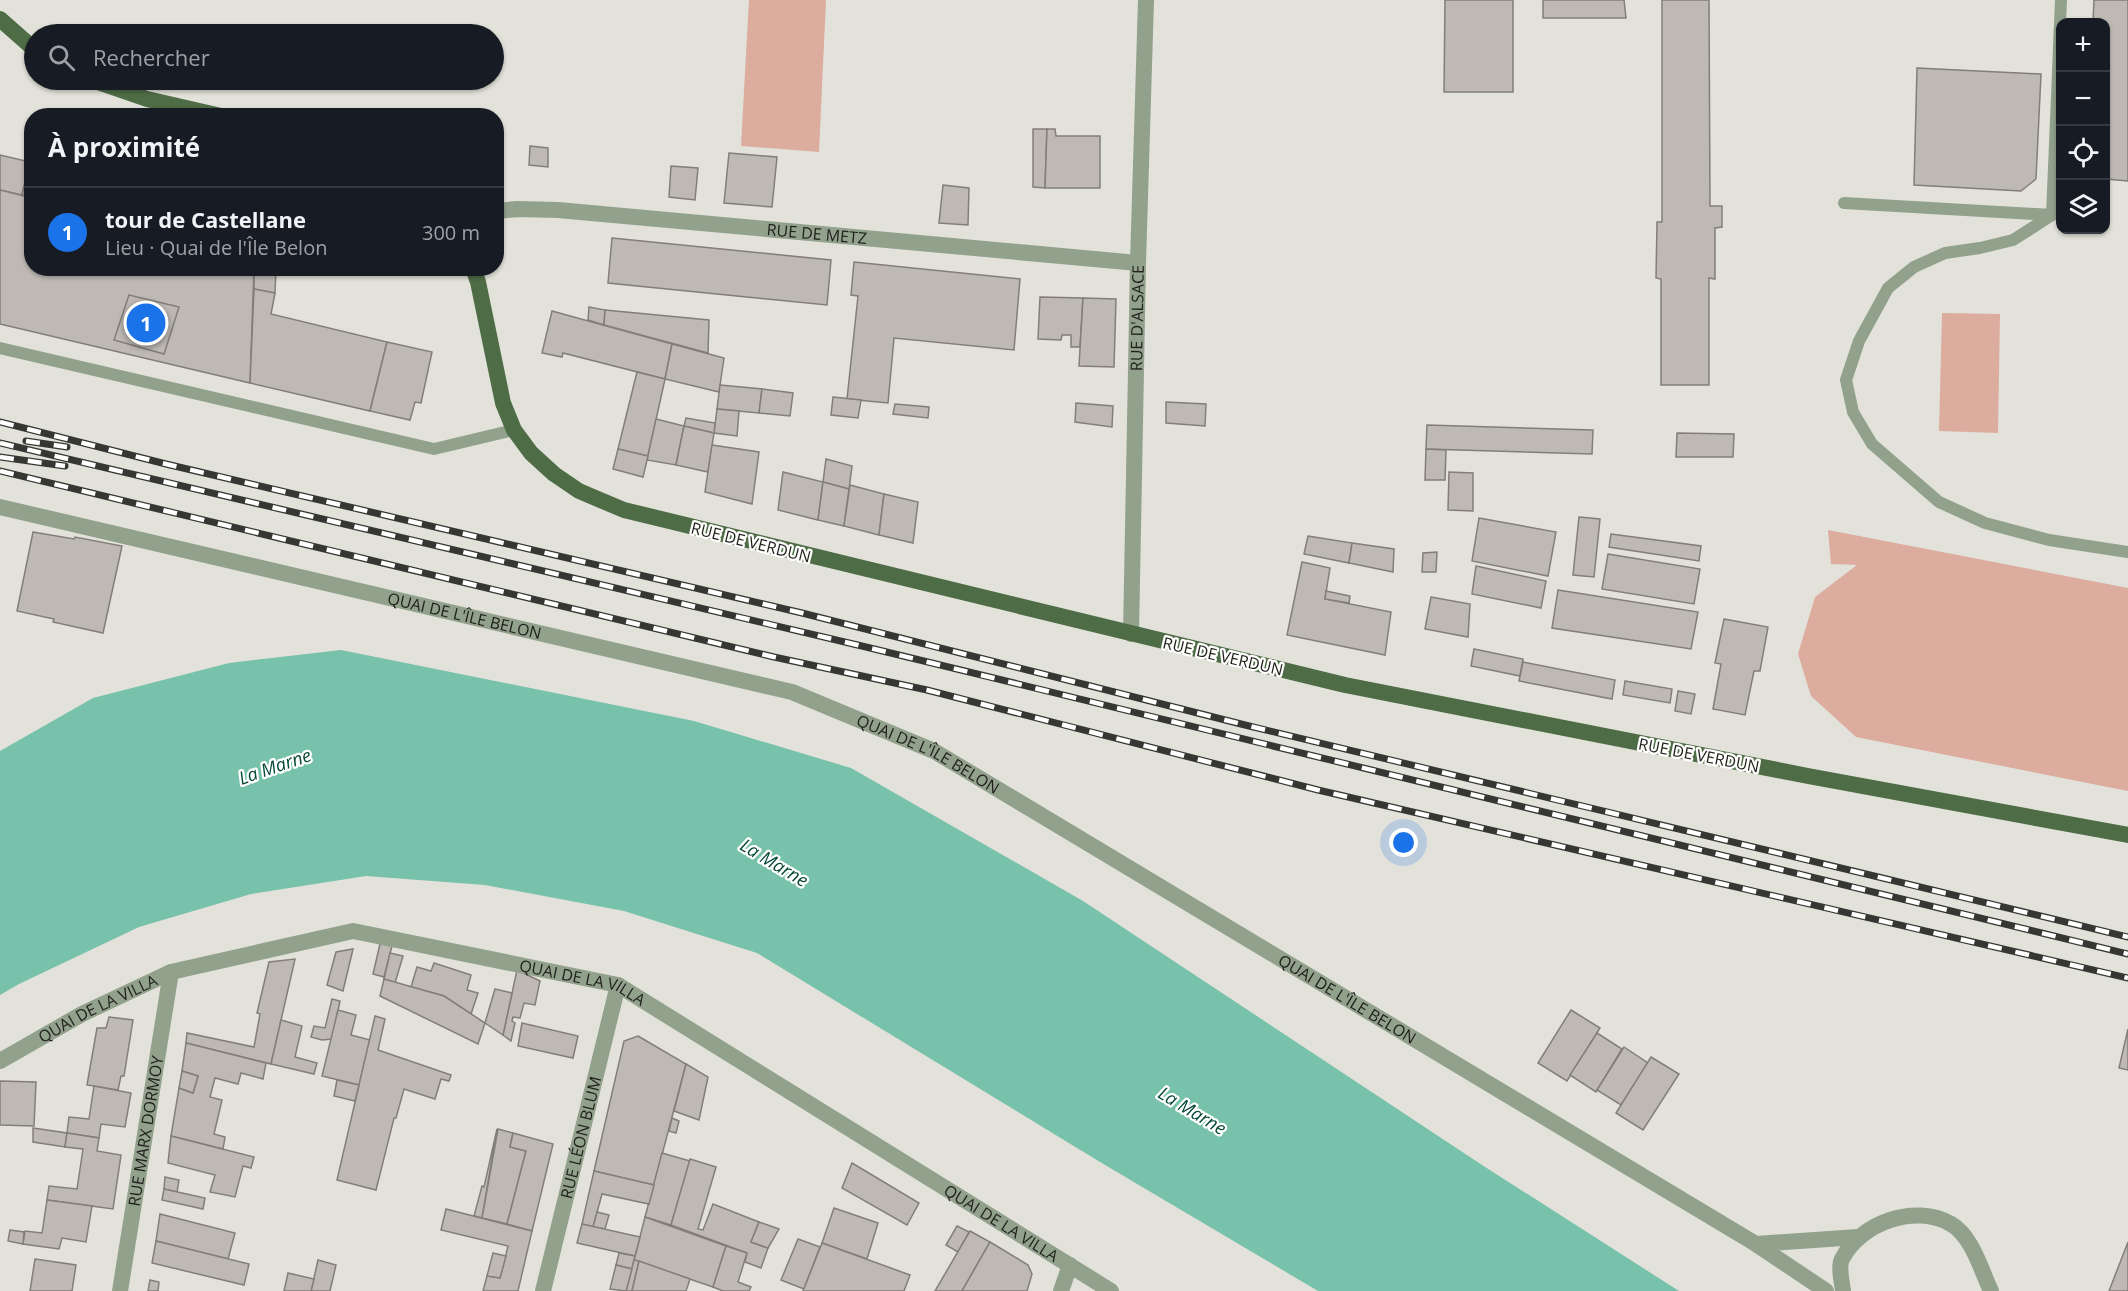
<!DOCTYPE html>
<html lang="fr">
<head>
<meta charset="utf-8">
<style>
	body { margin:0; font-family:"Open Sans",sans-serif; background:#242831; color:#f1f3f6 }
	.controls { position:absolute; right:18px; top:18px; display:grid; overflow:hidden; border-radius:12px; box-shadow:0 2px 4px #0004 }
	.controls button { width:54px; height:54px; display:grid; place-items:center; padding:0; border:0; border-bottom:2px solid #363941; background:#171b24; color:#f1f3f6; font:30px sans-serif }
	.you { position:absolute; left:1404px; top:843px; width:21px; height:21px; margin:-15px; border:4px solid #fff; border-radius:50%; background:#1a73e8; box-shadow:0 0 0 9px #1a73e833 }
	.badge { display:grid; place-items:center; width:39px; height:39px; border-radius:50%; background:#1a73e8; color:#fff; font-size:20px; font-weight:700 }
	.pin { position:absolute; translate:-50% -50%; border:3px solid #fff; box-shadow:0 2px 6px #0006 }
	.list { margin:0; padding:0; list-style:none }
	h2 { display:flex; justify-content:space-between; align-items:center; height:78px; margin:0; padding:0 24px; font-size:26px }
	h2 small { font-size:20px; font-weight:400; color:#9ea1a6 }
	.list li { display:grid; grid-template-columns:39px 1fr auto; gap:18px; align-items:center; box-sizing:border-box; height:90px; padding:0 24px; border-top:2px solid #363941 }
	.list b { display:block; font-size:22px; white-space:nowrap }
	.list p { margin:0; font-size:20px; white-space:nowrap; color:#9ea1a6 }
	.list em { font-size:20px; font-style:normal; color:#9ea1a6 }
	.icon { flex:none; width:33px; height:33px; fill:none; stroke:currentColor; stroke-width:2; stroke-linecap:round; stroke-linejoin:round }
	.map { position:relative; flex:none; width:2128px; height:1291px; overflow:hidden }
	.search { position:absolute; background:#171b24; box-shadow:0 2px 4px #0004; left:24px; top:24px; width:480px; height:66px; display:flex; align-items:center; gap:15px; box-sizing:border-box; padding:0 21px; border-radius:33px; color:#9ea1a6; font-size:22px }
	.panel { position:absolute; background:#171b24; box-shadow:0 2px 4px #0004; left:24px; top:108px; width:480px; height:168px; border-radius:24px }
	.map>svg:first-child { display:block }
	.green { fill:#dcac9e }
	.water { fill:#78c1ab }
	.building { fill:#beb9b4; stroke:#827e78; stroke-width:1.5 }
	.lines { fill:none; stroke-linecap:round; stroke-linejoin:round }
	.service { stroke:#91a18c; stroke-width:12 }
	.minor { stroke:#91a18c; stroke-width:16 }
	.primary { stroke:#4e6c46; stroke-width:16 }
	.rail-casing { stroke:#363633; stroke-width:7 }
	.rail { stroke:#fffffe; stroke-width:4.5; stroke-dasharray:14; stroke-linecap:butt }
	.labels { text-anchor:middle; stroke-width:4.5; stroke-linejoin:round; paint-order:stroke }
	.street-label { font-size:16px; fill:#1f1f1c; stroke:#fffffe }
	.water-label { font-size:18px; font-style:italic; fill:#07483a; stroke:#fffffe }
</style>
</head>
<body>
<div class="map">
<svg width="2128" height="1291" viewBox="0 0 2128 1291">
	<rect width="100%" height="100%" fill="#e2e2da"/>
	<g class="green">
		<polygon points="749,0 826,0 819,152 741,146"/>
		<polygon points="1942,313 2000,314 1998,433 1939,431"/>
		<polygon points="1828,530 2128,588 2128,791 1856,737 1811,696 1798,654 1815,597 1857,565 1831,564"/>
	</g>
	<polygon class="water" points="341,650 694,721 851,768 1083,901 1482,1165 1679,1291 1318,1291 1100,1162 757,953 624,911 485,885 366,876 251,894 139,927 19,984 0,995 0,751 93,698 229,663"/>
	<g class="building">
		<polygon points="1445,0 1513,0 1513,92 1444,92"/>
		<polygon points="1543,0 1624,0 1626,18 1543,18"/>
		<polygon points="1662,0 1709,0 1710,206 1722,206 1722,227 1715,228 1715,279 1709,278 1709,385 1661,385 1661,279 1656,278 1657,222 1662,222"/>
		<polygon points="2094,0 2128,0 2128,181 2106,179 2106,22 2093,22"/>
		<polygon points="1917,68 2041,74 2036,179 2021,191 1914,185"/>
		<polygon points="1033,129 1047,129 1045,188 1033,187"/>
		<polygon points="1047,129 1055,129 1056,136 1100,136 1100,188 1045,188"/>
		<polygon points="530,146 548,148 548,167 529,165"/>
		<polygon points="729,153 777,157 772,207 724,203"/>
		<polygon points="0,155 30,162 22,195 0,190"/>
		<polygon points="30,162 32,163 32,198 22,195"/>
		<polygon points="671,166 698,168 695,200 669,197"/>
		<polygon points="943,185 969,188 968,225 939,223"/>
		<polygon points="0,190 32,198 32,268 254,268 250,383 0,324"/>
		<polygon points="612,238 831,260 827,305 608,283"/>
		<polygon points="854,262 1020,279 1014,350 894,338 888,403 847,399 858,296 851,295"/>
		<polygon points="254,268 276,268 275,293 254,289"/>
		<polygon points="254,289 275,293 271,314 387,342 370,411 250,383"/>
		<polygon points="129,295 179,307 164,354 114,340"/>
		<polygon points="1040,297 1083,298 1080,347 1071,347 1071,335 1062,335 1061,340 1038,339"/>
		<polygon points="1083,298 1116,299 1114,367 1079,366"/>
		<polygon points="589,307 605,310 604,325 588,320"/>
		<polygon points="605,310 709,320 708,353 604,325"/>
		<polygon points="552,311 672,344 665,379 563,353 562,357 542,353"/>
		<polygon points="387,342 432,352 421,403 415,402 410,420 370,411"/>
		<polygon points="672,344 724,358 719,392 665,379"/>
		<polygon points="637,372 665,379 648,456 618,449"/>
		<polygon points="720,385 762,389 759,413 717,409"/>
		<polygon points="762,389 793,393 790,416 759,413"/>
		<polygon points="833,397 861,400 858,418 831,415"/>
		<polygon points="1166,402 1206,404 1205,426 1166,423"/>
		<polygon points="1076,403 1113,406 1112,427 1075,422"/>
		<polygon points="895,404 929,407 928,418 893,414"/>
		<polygon points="717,409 739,411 737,436 714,433"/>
		<polygon points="686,418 715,423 714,433 684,426"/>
		<polygon points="656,419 684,426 676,465 647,460"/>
		<polygon points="1427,425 1593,430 1592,454 1426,449"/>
		<polygon points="684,426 714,433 708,472 676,465"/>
		<polygon points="1677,433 1734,434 1733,457 1676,457"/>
		<polygon points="712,445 759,452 752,504 705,492"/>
		<polygon points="618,449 648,456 643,477 613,469"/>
		<polygon points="1426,449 1446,450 1445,480 1425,480"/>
		<polygon points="826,459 852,466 849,489 823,482"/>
		<polygon points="783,472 823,482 818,520 778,510"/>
		<polygon points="1449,472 1473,473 1473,511 1448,510"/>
		<polygon points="823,482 849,489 844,526 818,520"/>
		<polygon points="850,485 884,494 879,535 844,526"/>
		<polygon points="884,494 918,502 913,543 879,535"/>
		<polygon points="1579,517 1600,519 1594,577 1573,575"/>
		<polygon points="1479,518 1556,532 1548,576 1472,561"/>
		<polygon points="33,532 74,539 75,537 122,546 103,633 53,622 54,619 17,611"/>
		<polygon points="1611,534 1701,546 1699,561 1609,547"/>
		<polygon points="1308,536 1352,543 1349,563 1304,554"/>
		<polygon points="1352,543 1394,549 1393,572 1349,563"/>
		<polygon points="1437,552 1436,572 1422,572 1423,553"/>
		<polygon points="1608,554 1700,569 1694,604 1602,589"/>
		<polygon points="1302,562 1330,568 1325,599 1391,612 1385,655 1287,635"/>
		<polygon points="1476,566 1546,581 1541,608 1472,594"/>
		<polygon points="1558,590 1698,612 1691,649 1552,628"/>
		<polygon points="1326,591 1350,596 1349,603 1325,599"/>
		<polygon points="1431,597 1470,604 1468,637 1425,629"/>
		<polygon points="1724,619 1768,627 1760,671 1754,671 1745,715 1713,709 1721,664 1715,663"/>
		<polygon points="1474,649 1523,659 1520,676 1471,666"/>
		<polygon points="1523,662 1615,680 1612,699 1519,681"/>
		<polygon points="1625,681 1672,689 1670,703 1623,695"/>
		<polygon points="1678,691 1695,694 1691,714 1675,711"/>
		<polygon points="393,942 384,977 373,974 380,944"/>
		<polygon points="353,949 343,991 327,985 336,952"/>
		<polygon points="390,953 403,956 395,983 384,979"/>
		<polygon points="295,959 271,1064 186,1043 187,1033 254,1047 260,1014 257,1013 269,962"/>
		<polygon points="434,963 471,975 467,990 478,993 471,1014 444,996 411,987 417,967 431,971"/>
		<polygon points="517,970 540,981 535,1005 524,1003 520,1018 513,1017 512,1021 515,1023 511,1041 503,1035"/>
		<polygon points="384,979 444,996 485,1023 478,1044 380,996"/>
		<polygon points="495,989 512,993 503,1035 485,1023"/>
		<polygon points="332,999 340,1001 332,1039 322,1040 311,1037 314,1026 325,1028"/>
		<polygon points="338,1010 356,1015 351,1035 370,1040 359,1085 322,1076"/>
		<polygon points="1571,1010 1600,1028 1567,1081 1538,1063"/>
		<polygon points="375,1016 385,1019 378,1050 451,1075 449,1081 441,1079 435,1099 404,1089 396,1118 394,1118 376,1190 337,1180"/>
		<polygon points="109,1017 133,1020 124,1076 121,1076 118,1090 87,1085 97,1028 106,1028"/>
		<polygon points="281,1020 302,1026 295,1057 317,1063 314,1074 271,1064"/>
		<polygon points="522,1023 578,1036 573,1058 518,1046"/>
		<polygon points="2128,1029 2128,1070 2119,1068"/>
		<polygon points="1597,1033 1622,1049 1596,1092 1570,1075"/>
		<polygon points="638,1036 686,1064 654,1185 594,1171 624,1041"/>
		<polygon points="186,1043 266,1063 263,1079 241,1073 238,1084 215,1078 210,1097 222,1100 214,1134 225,1137 223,1149 171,1136 179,1088 193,1093 198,1076 182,1071"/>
		<polygon points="1624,1047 1648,1063 1621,1105 1597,1090"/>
		<polygon points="1651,1057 1679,1074 1643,1130 1616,1113"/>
		<polygon points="686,1064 708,1077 699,1120 674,1111"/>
		<polygon points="182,1071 198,1076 193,1093 179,1088"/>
		<polygon points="337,1080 359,1085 355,1101 334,1096"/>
		<polygon points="0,1081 36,1082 34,1126 0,1125"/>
		<polygon points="94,1086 131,1093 125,1127 101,1124 99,1138 67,1133 69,1117 89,1119"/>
		<polygon points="672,1118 679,1121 676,1133 669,1131"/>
		<polygon points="33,1128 67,1133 65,1147 33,1142"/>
		<polygon points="497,1129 482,1218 474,1216 482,1186 484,1187"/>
		<polygon points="498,1129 513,1133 510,1147 526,1151 507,1224 482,1218"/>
		<polygon points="67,1133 99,1138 97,1151 121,1155 113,1209 47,1200 49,1186 77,1189 83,1149 65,1147"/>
		<polygon points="513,1133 553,1144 532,1231 507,1224 526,1151 510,1147"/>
		<polygon points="171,1136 254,1157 251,1168 243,1166 235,1197 210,1192 215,1175 168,1163"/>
		<polygon points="662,1153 690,1161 671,1225 645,1217"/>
		<polygon points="690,1159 716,1167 698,1229 703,1230 713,1204 759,1222 751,1242 768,1248 761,1268 745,1262 747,1253 671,1225"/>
		<polygon points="852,1163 919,1203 907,1225 842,1188"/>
		<polygon points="594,1171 654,1185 649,1204 602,1194 593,1227 582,1224"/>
		<polygon points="165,1177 179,1180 177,1192 164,1189"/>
		<polygon points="164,1189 205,1198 203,1209 162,1200"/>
		<polygon points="47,1200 92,1206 86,1242 62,1238 59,1249 23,1244 25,1231 42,1233"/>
		<polygon points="834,1208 878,1223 867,1259 822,1243"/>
		<polygon points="446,1209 532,1231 518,1291 483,1291 487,1276 500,1278 508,1246 441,1230"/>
		<polygon points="597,1212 609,1215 605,1229 593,1227"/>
		<polygon points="160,1214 235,1233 228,1259 156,1241"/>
		<polygon points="645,1217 726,1246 713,1287 634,1260"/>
		<polygon points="759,1222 779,1229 768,1248 751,1242"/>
		<polygon points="582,1224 640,1237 635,1256 577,1243"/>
		<polygon points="957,1226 969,1232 958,1252 946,1245"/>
		<polygon points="10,1230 24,1232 23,1244 8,1241"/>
		<polygon points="970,1231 990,1242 962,1291 935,1291"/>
		<polygon points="798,1239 820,1247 804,1289 781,1280"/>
		<polygon points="156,1241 249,1264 244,1285 152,1263"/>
		<polygon points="990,1242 1028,1265 1032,1274 1027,1291 962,1291"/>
		<polygon points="2128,1242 2128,1291 2109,1291"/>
		<polygon points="822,1243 910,1275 904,1291 803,1291"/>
		<polygon points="726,1246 747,1253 738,1282 751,1287 749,1291 723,1291 713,1287"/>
		<polygon points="493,1253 506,1256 500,1278 487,1276"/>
		<polygon points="619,1253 635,1256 632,1269 616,1265"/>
		<polygon points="35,1259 76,1265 72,1291 30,1291"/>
		<polygon points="318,1260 336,1265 330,1291 311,1291"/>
		<polygon points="634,1260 639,1261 632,1291 626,1291"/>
		<polygon points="639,1261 690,1279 686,1291 632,1291"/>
		<polygon points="616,1265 632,1269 626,1291 610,1289"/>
		<polygon points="288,1273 314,1279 311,1291 284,1291"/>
		<polygon points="150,1280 159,1282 158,1291 148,1291"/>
	</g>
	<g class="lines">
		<g class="service">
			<polyline points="1844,203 2052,215 2061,0"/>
			<polyline points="2052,215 2013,240 1980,248 1945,253 1914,267 1888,288 1859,341 1846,380 1853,412 1872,444 1939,502 1985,523 2049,540 2128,552"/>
			<polyline points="0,348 434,449 514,430"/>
		</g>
		<g class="minor">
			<path id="s1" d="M 496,211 L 517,209 L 558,210 L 1138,263"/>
			<path id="s2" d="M 0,507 L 792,692 L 934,751 L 1756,1244 L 1826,1291"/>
			<path id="s3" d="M 1131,634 L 1138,263 L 1146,0"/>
			<path id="s4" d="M 0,1061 L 82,1014 L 171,972 L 353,931 L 618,985 L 1111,1291"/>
			<polyline points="1756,1244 1858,1237"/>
			<path id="s5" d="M 120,1291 L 171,972"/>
			<path id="s6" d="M 543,1291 L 618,985"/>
			<polyline points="1061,1291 1070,1265"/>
			<path d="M 1843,1291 C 1842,1282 1838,1267 1842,1259 C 1860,1223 1915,1203 1951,1224 C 1972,1236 1981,1270 1991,1291"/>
		</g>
		<g class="primary">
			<polyline points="0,19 34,49"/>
			<polyline points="92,80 147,99 221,116"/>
			<polyline points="473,268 478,282 503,403 514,430 531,453 554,474 579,491 624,510 1345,685 1808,776 2128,835"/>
		</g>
		<defs>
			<g id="rail">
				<polyline points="0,422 166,464 802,613 1245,725 2128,937"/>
				<polyline points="26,441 67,447"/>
				<polyline points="0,443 866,647 2128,954"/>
				<polyline points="0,457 65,466"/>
				<polyline points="0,471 774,657 927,690 1318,790 2128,978"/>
			</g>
		</defs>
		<use href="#rail" class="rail-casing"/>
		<use href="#rail" class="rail"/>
	</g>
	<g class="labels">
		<g class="street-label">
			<text dy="6" stroke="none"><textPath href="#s1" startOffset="322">RUE DE METZ</textPath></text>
			<text dy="6" stroke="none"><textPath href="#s3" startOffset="316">RUE D'ALSACE</textPath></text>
			<text transform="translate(751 542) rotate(14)" y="6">RUE DE VERDUN</text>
			<text dy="6" stroke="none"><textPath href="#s2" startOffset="477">QUAI DE L'ÎLE BELON</textPath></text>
			<text transform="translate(1223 656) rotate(13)" y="6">RUE DE VERDUN</text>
			<text dy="6" stroke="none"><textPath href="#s2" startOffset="963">QUAI DE L'ÎLE BELON</textPath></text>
			<text transform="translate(1699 755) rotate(11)" y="6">RUE DE VERDUN</text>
			<text dy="6" stroke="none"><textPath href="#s4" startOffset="615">QUAI DE LA VILLA</textPath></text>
			<text dy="6" stroke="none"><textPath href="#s2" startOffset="1449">QUAI DE L'ÎLE BELON</textPath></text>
			<text dy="6" stroke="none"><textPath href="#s4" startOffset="111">QUAI DE LA VILLA</textPath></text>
			<text dy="6" stroke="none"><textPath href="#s5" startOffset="162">RUE MARX DORMOY</textPath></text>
			<text dy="6" stroke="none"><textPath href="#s6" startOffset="158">RUE LÉON BLUM</textPath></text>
			<text dy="6" stroke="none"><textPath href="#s4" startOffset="1101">QUAI DE LA VILLA</textPath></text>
		</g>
		<g class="water-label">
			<text transform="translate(275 767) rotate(-19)" y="6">La Marne</text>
			<text transform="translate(774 863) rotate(31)" y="6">La Marne</text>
			<text transform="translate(1192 1111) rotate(31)" y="6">La Marne</text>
		</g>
	</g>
</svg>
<div class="controls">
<button>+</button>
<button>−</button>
<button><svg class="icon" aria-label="locate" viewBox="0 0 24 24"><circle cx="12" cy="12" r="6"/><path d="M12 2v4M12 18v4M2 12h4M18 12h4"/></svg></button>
<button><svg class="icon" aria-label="layers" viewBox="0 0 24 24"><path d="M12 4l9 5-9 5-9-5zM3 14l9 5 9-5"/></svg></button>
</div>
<div class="you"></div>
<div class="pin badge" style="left:146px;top:323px">1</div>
<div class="search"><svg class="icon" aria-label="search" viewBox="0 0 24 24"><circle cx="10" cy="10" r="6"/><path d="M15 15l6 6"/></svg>Rechercher</div>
<section class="panel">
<h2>À proximité<small></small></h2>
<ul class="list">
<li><span class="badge">1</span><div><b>tour de Castellane</b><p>Lieu · Quai de l'Île Belon</p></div><em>300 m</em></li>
</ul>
</section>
</div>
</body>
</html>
